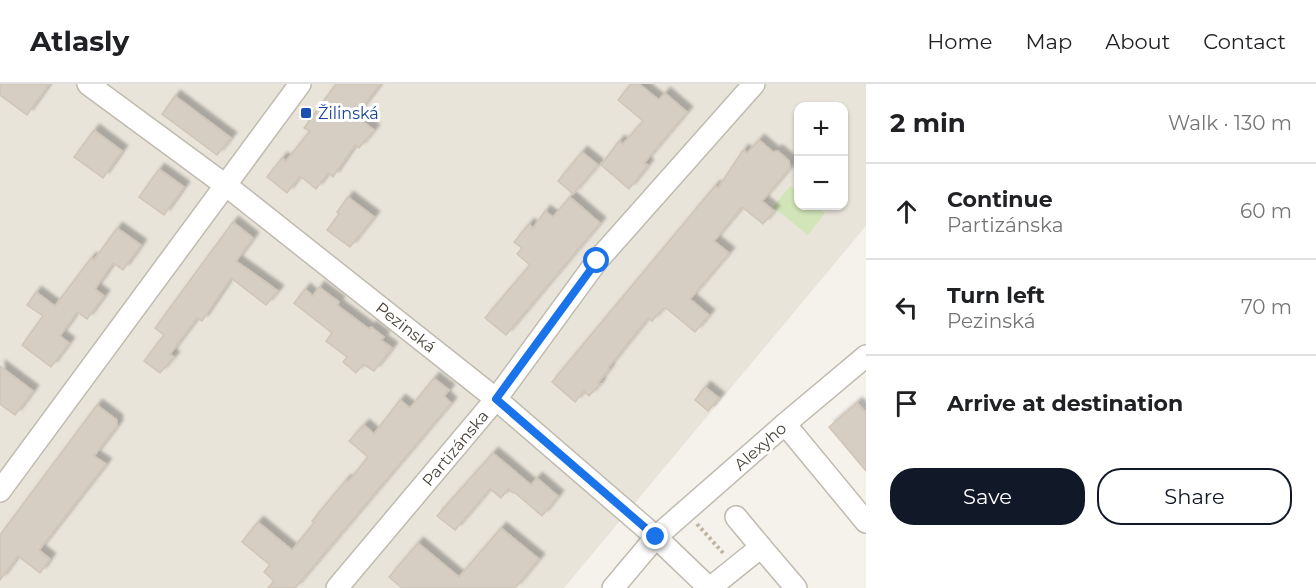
<!DOCTYPE html>
<html lang="en">
<head>
<meta charset="utf-8">
<style>
	body { margin:0; font-family:Montserrat,sans-serif; background:#f6f6f6; color:#202124 }
	.controls { position:absolute; right:18px; top:18px; display:grid; overflow:hidden; border-radius:12px; box-shadow:0 2px 4px #0004 }
	.controls button { width:54px; height:54px; display:grid; place-items:center; padding:0; border:0; border-bottom:2px solid #e0e0e0; background:#fff; color:#202124; font:30px sans-serif }
	.stop { position:absolute; width:18px; height:18px; margin:-14px; border:4px solid #1a73e8; border-radius:50%; background:#fff }
	.stop.end { background:#1a73e8; border-color:#fff; box-shadow:0 2px 6px #0008 }
	.list { margin:0; padding:0; list-style:none }
	h2 { display:flex; justify-content:space-between; align-items:center; height:78px; margin:0; padding:0 24px; font-size:26px }
	h2 small { font-size:20px; font-weight:400; color:#757577 }
	.list li { display:grid; grid-template-columns:39px 1fr auto; gap:18px; align-items:center; box-sizing:border-box; height:96px; padding:0 24px; border-top:2px solid #e0e0e0 }
	.list b { display:block; font-size:22px; white-space:nowrap }
	.list p { margin:0; font-size:20px; white-space:nowrap; color:#757577 }
	.list em { font-size:20px; font-style:normal; color:#757577 }
	.actions { display:flex; gap:12px; padding:18px 24px }
	.actions a { flex:1; padding:14px 0; border:2px solid #111827; border-radius:24px; text-align:center; font-size:21px; color:#111827 }
	.actions .main { background:#111827; color:#fff }
	.icon { flex:none; width:33px; height:33px; fill:none; stroke:currentColor; stroke-width:2; stroke-linecap:round; stroke-linejoin:round }
	.map { position:relative; flex:none; width:866px; height:504px; overflow:hidden }
	header { display:flex; align-items:center; gap:36px; box-sizing:border-box; height:84px; padding:0 30px; background:#fff; border-bottom:2px solid #e0e0e0 }
	header strong { font-size:28px }
	nav { display:flex; gap:33px; margin-inline-start:auto; font-size:21px }
	main { display:flex }
	aside { flex:1; background:#fff }
	.map>svg:first-child { display:block }
	.residential { fill:#e8e4da; fill-rule:evenodd }
	.green { fill:#d2e5b8 }
	.building { fill:#d6cec2; stroke:#d0c5b6; stroke-width:1.5; filter:url(#shadow) }
	.lines { fill:none; stroke-linecap:round; stroke-linejoin:round }
	.minor-casing { stroke:#c0baaf; stroke-width:24 }
	.path { stroke:#c0b5a1; stroke-width:4; stroke-dasharray:3 3; stroke-linecap:butt }
	.minor { stroke:#fff; stroke-width:21 }
	.route { stroke:#1a73e8; stroke-width:8 }
	.transit-dot { fill:#1a4fb4; stroke:#fff; stroke-width:2 }
	.labels { text-anchor:middle; stroke-width:6; stroke-linejoin:round; paint-order:stroke }
	.transit-label { font-size:16px; fill:#164399; stroke:#fff; text-anchor:start }
	.street-label { font-size:16px; fill:#49433a; stroke:#fff }
</style>
</head>
<body>
<header>
<strong>Atlasly</strong>
<nav><a>Home</a><a>Map</a><a>About</a><a>Contact</a></nav>
</header>
<main>
<div class="map">
<svg width="866" height="504" viewBox="0 0 866 504">
	<defs>
		<filter id="shadow"><feDropShadow dx="5.5" dy="-5.5" stdDeviation="1.5" flood-color="#0004"/></filter>
	</defs>
	<rect width="100%" height="100%" fill="#f5f2ec"/>
	<path class="residential" d="M 0,0 L 866,0 L 866,142 L 564,504 L 0,504 ZM 798,22 L 844,22 L 844,122 L 798,122 Z"/>
	<polygon class="green" points="790,102 798,109 798,122 815,122 825,129 808,151 773,123"/>
	<g class="building">
		<polygon points="0,0 49,0 27,31 0,11"/>
		<polygon points="336,0 380,0 356,32 374,46 359,64 355,61 333,93 328,89 316,105 300,92 287,109 267,93 282,74 286,77 310,47 304,44"/>
		<polygon points="631,0 639,0 659,16 665,9 687,28 644,79 648,81 629,105 601,81 619,57 623,60 643,37 618,16"/>
		<polygon points="175,12 231,54 217,71 162,30"/>
		<polygon points="94,46 122,67 103,94 74,73"/>
		<polygon points="759,56 773,68 778,67 789,77 790,84 762,117 774,127 763,140 742,123 714,157 729,169 690,215 709,231 695,248 666,224 663,225 652,237 648,234 608,284 609,285 598,299 600,300 589,312 584,307 575,318 552,298 715,102 718,104 743,66 747,69"/>
		<polygon points="582,68 598,81 573,110 558,97"/>
		<polygon points="159,85 184,103 164,131 139,113"/>
		<polygon points="348,113 374,133 350,163 327,146 339,130 337,128"/>
		<polygon points="570,113 600,139 506,251 485,234 530,181 517,170 522,164 514,158 529,140 533,144 545,127 553,133"/>
		<polygon points="233,138 253,154 236,177 278,207 266,221 231,194 202,237 197,234 170,270 174,273 160,289 144,277 164,251 155,244"/>
		<polygon points="117,144 141,161 123,186 113,179 95,205 104,212 87,235 77,228 60,252 69,259 51,283 22,261 43,232 27,221 36,208 55,222 91,174 94,176"/>
		<polygon points="319,203 339,218 337,221 369,245 371,243 384,253 381,256 392,264 374,287 363,280 356,289 343,278 347,273 326,257 332,249 294,219 305,205 313,212"/>
		<polygon points="0,282 33,307 15,331 0,320"/>
		<polygon points="434,294 449,306 444,312 451,319 295,504 268,504 274,497 264,488 270,481 242,458 258,438 292,466 314,439 312,437 346,396 348,398 368,373 349,357 364,341 374,350 400,316 410,324"/>
		<polygon points="705,303 719,314 708,327 695,316"/>
		<polygon points="857,319 866,329 866,387 829,343"/>
		<polygon points="97,321 117,336 117,342 94,372 106,380 39,466 50,475 40,489 18,472 0,496 0,451"/>
		<polygon points="493,369 531,401 537,394 558,412 542,432 514,408 513,409 508,405 501,414 490,405 455,446 437,432"/>
		<polygon points="501,444 539,475 515,504 402,504 389,493 418,459 459,493"/>
	</g>
	<g class="lines">
		<defs>
			<g id="minor">
				<polyline points="88,0 232,106 496,315 656,453 709,504"/>
				<polyline points="785,340 866,438"/>
				<polyline points="0,407 300,0"/>
				<polyline points="736,433 761,463"/>
				<polyline points="337,504 496,315 597,177 754,0"/>
				<polyline points="613,504 656,453 785,340 866,272"/>
				<polyline points="710,504 761,463 796,504"/>
			</g>
		</defs>
		<use href="#minor" class="minor-casing"/>
		<polyline class="path" points="697,440 724,470"/>
		<use href="#minor" class="minor"/>
	</g>
	<g class="lines">
		<polyline class="route" points="597,177 496,315 656,453"/>
	</g>
	<rect class="transit-dot" x="300" y="23" width="12" height="12" rx="3"/>
	<g class="labels">
		<g class="transit-label">
			<text x="318" y="35">Žilinská</text>
		</g>
		<g class="street-label">
			<text transform="translate(406 243) rotate(38)" y="6">Pezinská</text>
			<text transform="translate(760 362) rotate(-41)" y="6">Alexyho</text>
			<text transform="translate(455 364) rotate(-50)" y="6">Partizánska</text>
		</g>
	</g>
</svg>
<div class="controls">
<button>+</button>
<button>−</button>
</div>
<div class="stop" style="left:597px;top:177px"></div>
<div class="stop end" style="left:656px;top:453px"></div>
</div>
<aside>
<h2>2 min<small>Walk · 130 m</small></h2>
<ul class="list">
<li><svg class="icon" aria-label="ahead" viewBox="0 0 24 24"><path d="M12 20V5M6 11l6-6 6 6"/></svg><div><b>Continue</b><p>Partizánska</p></div><em>60 m</em></li>
<li><svg class="icon" aria-label="left" viewBox="0 0 24 24"><path d="M17 20v-9H6M10 6l-5 5 5 5"/></svg><div><b>Turn left</b><p>Pezinská</p></div><em>70 m</em></li>
<li><svg class="icon" aria-label="arrive" viewBox="0 0 24 24"><path d="M6 21V4h12l-3 4 3 4H6"/></svg><div><b>Arrive at destination</b></div></li>
</ul>
<div class="actions"><a class="main">Save</a><a>Share</a></div>
</aside>
</main>
</body>
</html>
